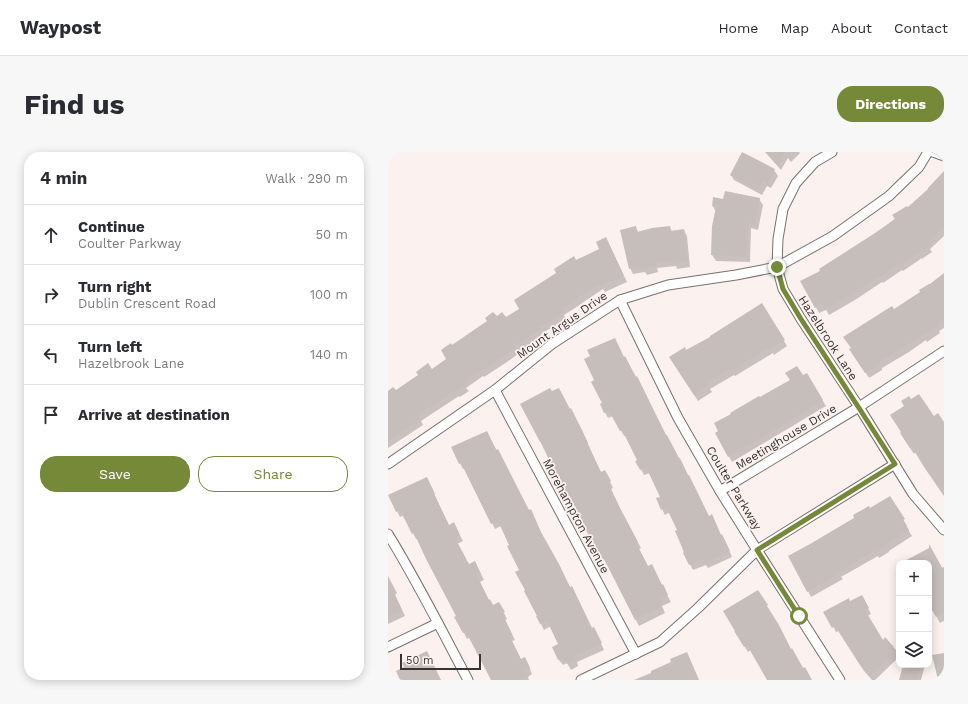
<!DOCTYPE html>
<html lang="en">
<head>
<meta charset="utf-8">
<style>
	body { margin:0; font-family:"Work Sans",sans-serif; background:#f7f7f7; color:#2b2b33 }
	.controls { position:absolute; right:12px; bottom:12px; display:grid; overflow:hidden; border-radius:8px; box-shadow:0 2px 10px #0003 }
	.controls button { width:36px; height:36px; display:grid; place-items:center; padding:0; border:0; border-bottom:1px solid #e1e1e2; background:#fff; color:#2b2b33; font:20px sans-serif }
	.scale { position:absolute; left:12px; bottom:10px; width:81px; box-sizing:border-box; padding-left:4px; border:2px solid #373432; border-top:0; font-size:11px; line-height:14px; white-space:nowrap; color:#373432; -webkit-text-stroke:3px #fbf2ef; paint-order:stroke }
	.stop { position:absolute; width:12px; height:12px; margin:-9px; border:3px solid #768939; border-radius:50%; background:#fff }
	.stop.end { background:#768939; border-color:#fff; box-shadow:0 1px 4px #0008 }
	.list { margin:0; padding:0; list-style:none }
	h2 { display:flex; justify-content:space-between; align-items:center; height:52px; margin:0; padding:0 16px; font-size:17px }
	h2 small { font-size:13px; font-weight:400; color:#7c7c81 }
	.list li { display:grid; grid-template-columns:26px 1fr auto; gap:12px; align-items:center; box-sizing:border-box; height:60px; padding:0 16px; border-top:1px solid #e1e1e2 }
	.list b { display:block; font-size:15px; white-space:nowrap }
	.list p { margin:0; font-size:13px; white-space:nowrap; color:#7c7c81 }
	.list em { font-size:13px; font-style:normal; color:#7c7c81 }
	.actions { display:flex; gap:8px; padding:12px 16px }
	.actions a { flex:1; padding:9px 0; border:1px solid #768939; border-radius:16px; text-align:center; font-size:14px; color:#768939 }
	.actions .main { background:#768939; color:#fff }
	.icon { flex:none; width:22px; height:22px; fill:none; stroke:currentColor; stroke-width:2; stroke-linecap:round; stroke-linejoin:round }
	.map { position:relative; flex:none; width:556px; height:528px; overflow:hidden; border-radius:16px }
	header { display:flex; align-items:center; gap:24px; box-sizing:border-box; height:56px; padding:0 20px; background:#fff; border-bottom:1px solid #e1e1e2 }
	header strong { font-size:19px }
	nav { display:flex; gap:22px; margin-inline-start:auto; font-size:14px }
	.intro { display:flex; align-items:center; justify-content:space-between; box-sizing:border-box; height:96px; padding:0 24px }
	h1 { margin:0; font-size:28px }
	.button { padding:10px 18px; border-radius:16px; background:#768939; color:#fff; font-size:14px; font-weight:700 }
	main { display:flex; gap:24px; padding:0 24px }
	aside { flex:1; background:#fff; border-radius:16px; box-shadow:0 2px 10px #0003 }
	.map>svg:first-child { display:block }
	.shadow { fill:#0003 }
	.building { fill:#c6bebb }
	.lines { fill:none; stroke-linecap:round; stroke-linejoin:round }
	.minor-casing { stroke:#79716e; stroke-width:11 }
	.minor { stroke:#fff; stroke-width:9 }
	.route { stroke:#768939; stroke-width:5 }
	.labels { text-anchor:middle; stroke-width:3.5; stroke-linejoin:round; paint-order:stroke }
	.street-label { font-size:12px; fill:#373432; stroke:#fbf2ef }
</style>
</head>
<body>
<header>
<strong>Waypost</strong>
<nav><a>Home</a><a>Map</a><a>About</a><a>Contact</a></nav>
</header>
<div class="intro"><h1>Find us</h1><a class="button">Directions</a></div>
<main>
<aside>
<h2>4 min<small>Walk · 290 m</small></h2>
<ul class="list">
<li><svg class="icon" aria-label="ahead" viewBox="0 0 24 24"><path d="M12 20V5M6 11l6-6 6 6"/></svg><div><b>Continue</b><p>Coulter Parkway</p></div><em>50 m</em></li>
<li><svg class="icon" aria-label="right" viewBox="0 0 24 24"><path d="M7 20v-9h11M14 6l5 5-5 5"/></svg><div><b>Turn right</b><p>Dublin Crescent Road</p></div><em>100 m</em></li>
<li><svg class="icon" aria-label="left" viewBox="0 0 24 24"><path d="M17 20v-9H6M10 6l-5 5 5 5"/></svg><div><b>Turn left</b><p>Hazelbrook Lane</p></div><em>140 m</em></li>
<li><svg class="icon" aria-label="arrive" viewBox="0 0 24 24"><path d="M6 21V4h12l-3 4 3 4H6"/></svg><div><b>Arrive at destination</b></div></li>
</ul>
<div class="actions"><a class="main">Save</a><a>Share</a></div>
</aside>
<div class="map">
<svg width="556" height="528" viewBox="0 0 556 528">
	<rect width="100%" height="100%" fill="#fbf2ef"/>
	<g class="shadow">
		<polygon points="377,0 411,0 412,1 403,10 400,6 393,18"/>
		<polygon points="386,18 390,24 383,36 379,34 374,43 346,28 343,23"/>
		<polygon points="556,28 556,84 542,97 544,100 534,107 534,106 515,119 514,118 495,131 494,130 467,148 441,163 438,158 431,161 414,130 434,119 488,82"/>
		<polygon points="371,47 375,53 370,78 363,76 362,110 328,109 324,103 328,60 325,54 336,49"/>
		<polygon points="247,75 251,81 282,76 284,79 296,78 299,84 302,115 289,117 288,114 269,116 270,120 259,123 257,120 245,122 242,116"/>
		<polygon points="218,86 239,130 217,140 215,137 184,158 176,163 178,167 153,182 154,185 129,200 130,202 119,210 96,225 95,224 78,236 81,239 72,245 71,244 33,269 35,273 0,296 0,245 43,218 59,207 63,194 108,166 117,167 132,157 188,109 213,97"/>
		<polygon points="556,123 556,176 551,179 552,181 539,190 538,188 521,200 494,216 494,218 481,226 466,203 506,159 533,140"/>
		<polygon points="373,152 399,194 386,203 385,201 347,224 346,223 322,237 324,240 310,249 286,212 298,199 324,186"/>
		<polygon points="236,206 300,324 321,365 337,389 344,405 320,416 318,413 305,418 296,401 290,378 282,360 277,363 274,357 273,345 262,321 256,323 249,309 251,308 238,283 236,284 225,264 220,266 213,253 215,252"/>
		<polygon points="418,222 438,254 344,310 328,281 371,246"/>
		<polygon points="546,265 556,272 556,341 528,300 526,302 516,287"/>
		<polygon points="99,280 109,299 204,477 209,483 216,498 189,510 190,514 183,518 179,511 175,513 171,508 172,492 163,474 156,478 149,464 132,418 113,374 107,377 77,316 75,317 72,311"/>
		<polygon points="197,285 213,321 220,325 225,336 223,337 234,361 253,396 251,397 260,415 274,434 283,450 274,454 277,461 251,474 220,413 219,413 216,407 187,354 186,354 182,348 156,295"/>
		<polygon points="42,332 49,348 61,374 69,378 75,389 69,392 80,413 90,416 96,428 92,430 101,449 104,454 114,457 119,467 117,468 127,488 124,489 133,508 140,512 144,522 140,525 141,528 104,528 82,485 79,487 76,481 69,465 30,386 28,387 16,363 12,365 9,359"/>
		<polygon points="502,345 519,374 518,374 524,384 501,399 501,400 491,406 490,404 453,425 455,427 423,445 420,439 482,358"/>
		<polygon points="543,397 553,416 556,415 556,469 552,471 541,451 541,411 515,411"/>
		<polygon points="511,413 511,420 508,415"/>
		<polygon points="0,424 9,441 7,443 17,464 0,472"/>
		<polygon points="474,444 483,462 479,464 495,489 497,487 509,499 511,503 511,505 487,528 484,528 476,519 451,479 448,480 437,460 462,450"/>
		<polygon points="336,460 403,498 423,528 381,528 363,498 360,500"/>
		<polygon points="516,513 537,513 533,528 512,528"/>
	</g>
	<g class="building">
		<polygon points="354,0 387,17 380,31 375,28 370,38 342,23"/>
		<polygon points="378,0 397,0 390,13"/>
		<polygon points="556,19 556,75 540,90 542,94 530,102 529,101 510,114 510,113 490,126 490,125 449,151 437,158 434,152 427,156 412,129 432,119 431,117 487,81 507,67 504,63 519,54 520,55 540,37 540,36"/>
		<polygon points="337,39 372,46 367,72 360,71 359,105 323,103 324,74 328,55 324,54 325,45 335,47"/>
		<polygon points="248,74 249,80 264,76 282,74 283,79 296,77 300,109 285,111 285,108 267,110 268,114 254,117 253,114 241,117 232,78"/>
		<polygon points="218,85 236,124 213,134 211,132 181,152 174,157 176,160 151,176 152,178 126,194 128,196 116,204 91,220 91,219 76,229 78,233 67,240 67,239 30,263 33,267 0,289 0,239 5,235 8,238 30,223 28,220 40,211 44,217 58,207 53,198 63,191 64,193 99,169 97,166 105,160 109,164 114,160 118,165 131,157 126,148 168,121 166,117 186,104 188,108 211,97 208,90"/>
		<polygon points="556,121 556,167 548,172 550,174 535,184 534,183 517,194 491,210 492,211 477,221 461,197 463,196 455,185 504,154 506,157 532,140 531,138 541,132 542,132"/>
		<polygon points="374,151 397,188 382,197 381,196 343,219 342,217 319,230 321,233 306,243 281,205 297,195 298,198 322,185 322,184"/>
		<polygon points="227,186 236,205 237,204 248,225 249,224 278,283 279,283 291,306 292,306 300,323 301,323 321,364 324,362 333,383 334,382 342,399 316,411 314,407 301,413 295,401 296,400 287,379 289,378 278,355 273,358 268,346 272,345 258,315 252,318 247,309 249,308 234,278 232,279 221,259 216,261 212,252 214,251 203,230 206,228 196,207 202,204 199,198"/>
		<polygon points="409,214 415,223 419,221 435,248 380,282 355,296 356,297 340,305 327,281 330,279 326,271 343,262 342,261 371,244 372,245 402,228 397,221"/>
		<polygon points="162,236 164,239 171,236 182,257 183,256 194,278 200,291 199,291 213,320 217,318 223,329 220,331 231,354 250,390 248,391 260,414 264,412 274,433 275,432 280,443 271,448 274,454 247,468 216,407 215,408 204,388 203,388 183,348 181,349 152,289 152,290 132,252"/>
		<polygon points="531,242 546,264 550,261 556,270 556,344 536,315 524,295 522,296 512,281 513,280 502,263 516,254 513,249 521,244 523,247"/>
		<polygon points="99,279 108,298 110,297 141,358 143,357 153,380 171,412 182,435 184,434 204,476 206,475 214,491 186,504 188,508 179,512 176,506 170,508 164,495 170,492 159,469 152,472 148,464 149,464 136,439 137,438 127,420 131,418 119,394 121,393 110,369 103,372 73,311 71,312 63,295"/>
		<polygon points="39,325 47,342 46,342 61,373 66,370 72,383 67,386 81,412 87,409 93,422 89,424 101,448 102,447 105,453 111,450 117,460 114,461 124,482 121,483 133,507 137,505 142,516 137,518 140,524 132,528 103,528 78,480 75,481 66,465 68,464 38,407 26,381 24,382 12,358 8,360 0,343"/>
		<polygon points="502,344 517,367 515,368 521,378 498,392 499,393 487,401 486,399 451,419 452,421 419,440 400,404 422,392 466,366 465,363 481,354 482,356"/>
		<polygon points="541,392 556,419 556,461 548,465 541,453 541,411 513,411 541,396"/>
		<polygon points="0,428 14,458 0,465"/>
		<polygon points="370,438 380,453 379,454 391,473 403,497 404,496 415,516 417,515 424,528 379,528 359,493 356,495 346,479 347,479 335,459"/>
		<polygon points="474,443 481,456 477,458 495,488 497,485 506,495 501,501 504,504 482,524 472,513 447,474 444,476 435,460 461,446 462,449"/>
		<polygon points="39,499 53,528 12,528 8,519 16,515 14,511"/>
		<polygon points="299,500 311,528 246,528 263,521 263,519 283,510 282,507"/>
		<polygon points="556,501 556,528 550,528 544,503"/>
		<polygon points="515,513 533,513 529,528 511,528"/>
	</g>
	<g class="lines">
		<defs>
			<g id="minor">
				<polyline points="444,0 427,10 408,31 395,57 390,87 389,115 395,137 413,167 471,255 525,342 556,378"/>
				<polyline points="545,0 556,4"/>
				<polyline points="232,148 290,266 332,339 369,398 452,528"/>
				<polyline points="107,238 248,502"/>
				<polyline points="0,312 107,238 164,192 232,148 280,133 348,123 389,115 445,84 501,44 531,15 540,0"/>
				<polyline points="332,339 471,255 556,199"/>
				<path d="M 0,382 C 29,429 54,479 80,528"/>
				<polyline points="0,495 50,471"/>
				<polyline points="193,528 272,490 310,456 369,398 507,312"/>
			</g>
		</defs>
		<use href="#minor" class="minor-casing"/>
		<use href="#minor" class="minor"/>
	</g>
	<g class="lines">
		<polyline class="route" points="389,115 395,137 413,167 471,256 507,312 369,398 411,464"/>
	</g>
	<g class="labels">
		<g class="street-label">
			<text transform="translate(174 173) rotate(-35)" y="4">Mount Argus Drive</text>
			<text transform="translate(440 186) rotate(57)" y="4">Hazelbrook Lane</text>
			<text transform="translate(398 285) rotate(-31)" y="4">Meetinghouse Drive</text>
			<text transform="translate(346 336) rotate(59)" y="4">Coulter Parkway</text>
			<text transform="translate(188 364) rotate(62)" y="4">Morehampton Avenue</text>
		</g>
	</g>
</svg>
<div class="controls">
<button>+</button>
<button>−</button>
<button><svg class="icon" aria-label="layers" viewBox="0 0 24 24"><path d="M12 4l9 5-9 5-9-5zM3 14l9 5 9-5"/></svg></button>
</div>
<div class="scale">50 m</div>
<div class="stop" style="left:411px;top:464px"></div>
<div class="stop end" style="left:389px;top:115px"></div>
</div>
</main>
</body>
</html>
